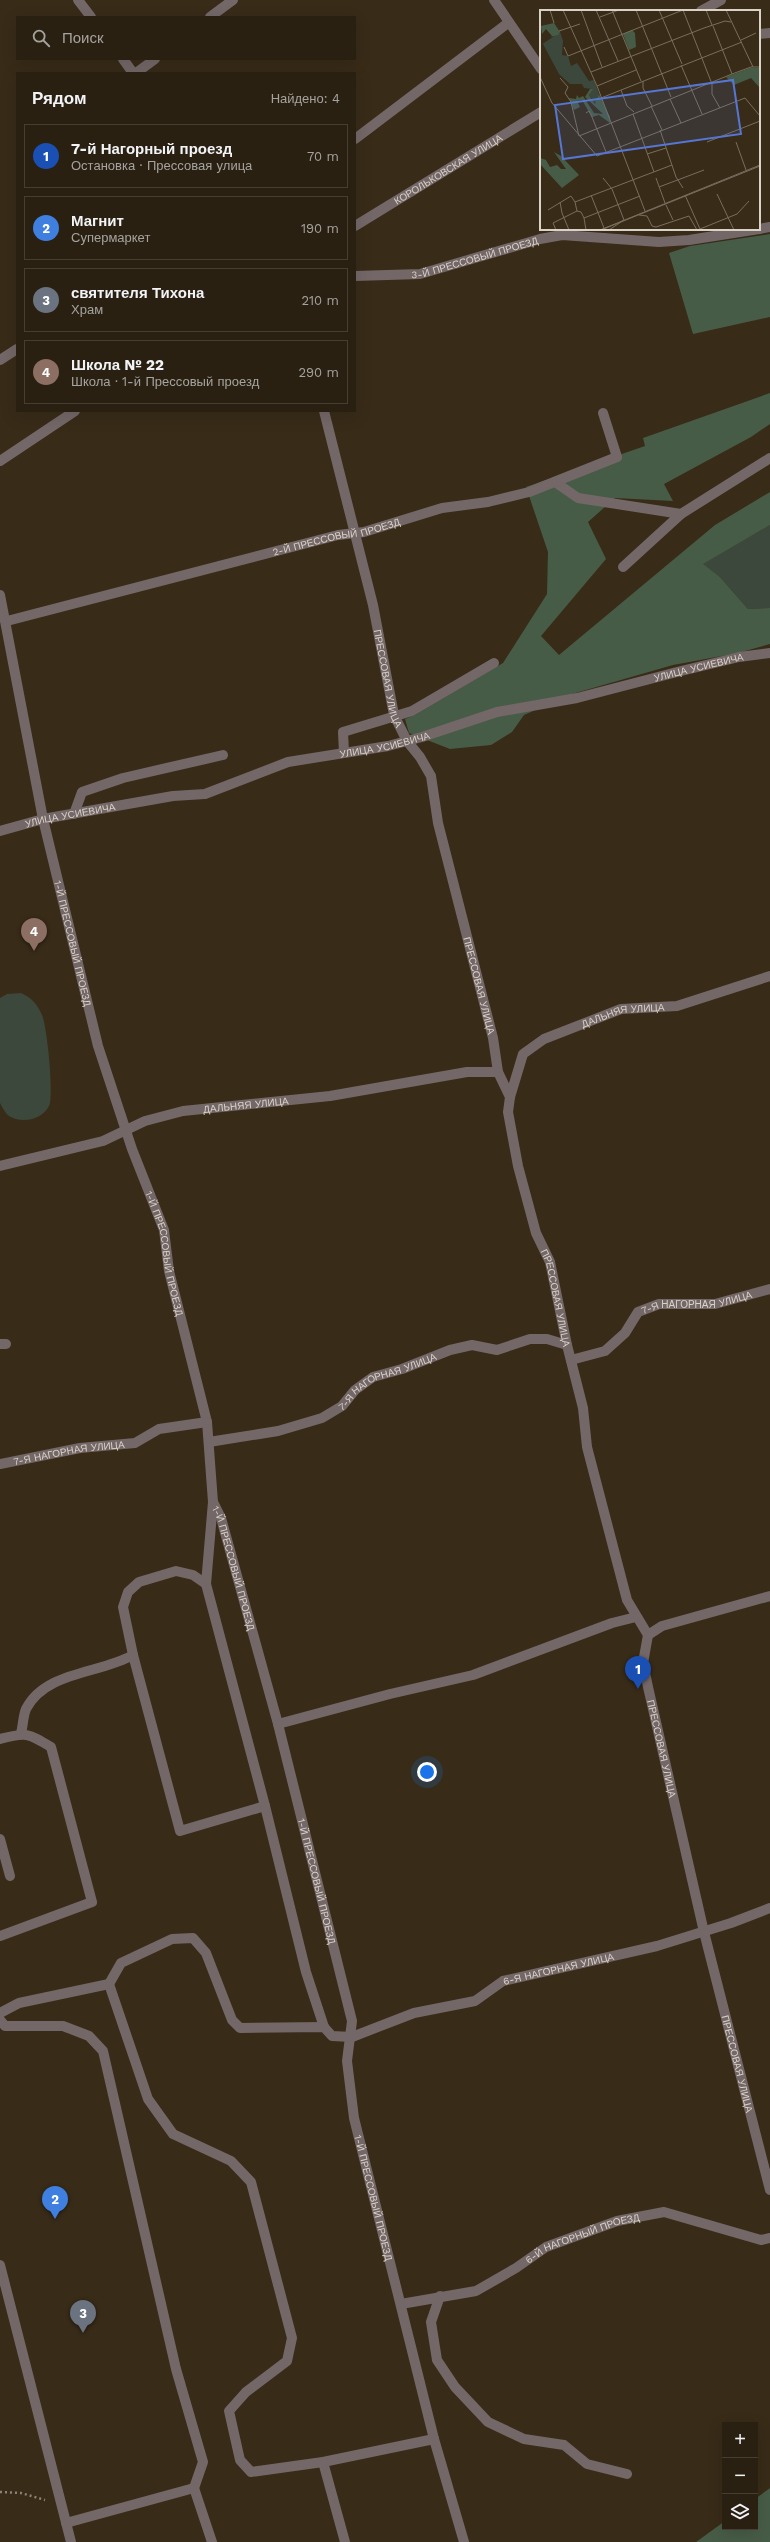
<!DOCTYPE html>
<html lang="ru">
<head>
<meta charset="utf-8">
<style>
	body { margin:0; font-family:"Work Sans",sans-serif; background:#32281b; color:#f1f3f6 }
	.controls { position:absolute; right:12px; bottom:12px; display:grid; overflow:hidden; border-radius:0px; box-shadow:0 4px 16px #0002 }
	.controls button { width:36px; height:36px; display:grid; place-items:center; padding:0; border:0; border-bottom:1px solid #463e32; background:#2a2012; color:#f1f3f6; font:20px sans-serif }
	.you { position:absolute; left:427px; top:1772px; width:14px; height:14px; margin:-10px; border:3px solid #fff; border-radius:50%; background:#1a73e8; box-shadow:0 0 0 6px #1a73e833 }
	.badge { display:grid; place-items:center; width:26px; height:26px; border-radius:50%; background:#4cd677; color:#fff; font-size:13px; font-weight:700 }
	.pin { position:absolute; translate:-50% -33px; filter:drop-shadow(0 1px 2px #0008) }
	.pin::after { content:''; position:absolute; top:21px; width:14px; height:12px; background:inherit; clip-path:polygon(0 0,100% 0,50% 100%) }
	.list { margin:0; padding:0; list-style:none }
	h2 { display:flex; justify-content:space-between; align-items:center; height:52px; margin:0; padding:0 16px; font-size:17px }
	h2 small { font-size:13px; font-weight:400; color:#a5a39f }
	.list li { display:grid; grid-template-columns:26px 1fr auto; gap:12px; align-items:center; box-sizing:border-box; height:64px; margin:0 8px 8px; padding:0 8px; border:1px solid #463e32; border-radius:0px }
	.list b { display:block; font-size:15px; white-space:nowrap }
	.list p { margin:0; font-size:13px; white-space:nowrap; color:#a5a39f }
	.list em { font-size:13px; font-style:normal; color:#a5a39f }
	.icon { flex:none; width:22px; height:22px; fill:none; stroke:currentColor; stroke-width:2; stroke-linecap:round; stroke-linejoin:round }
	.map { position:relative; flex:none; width:770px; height:2542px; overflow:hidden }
	.search { position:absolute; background:#2a2012; box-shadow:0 4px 16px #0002; left:16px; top:16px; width:340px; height:44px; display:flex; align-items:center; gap:10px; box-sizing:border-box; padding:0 14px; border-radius:0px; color:#a5a39f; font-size:15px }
	.panel { position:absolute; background:#2a2012; box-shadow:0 4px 16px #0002; left:16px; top:72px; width:340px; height:340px; border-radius:0px }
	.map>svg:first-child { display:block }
	.green { fill:#3c483c }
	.forest { fill:#475c46 }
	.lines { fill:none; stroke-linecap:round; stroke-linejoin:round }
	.path { stroke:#8d8374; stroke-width:2.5; stroke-dasharray:2 3; stroke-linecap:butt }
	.minor { stroke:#746768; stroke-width:10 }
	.labels { text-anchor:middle; stroke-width:3; stroke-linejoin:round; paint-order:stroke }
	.street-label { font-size:10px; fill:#dad2c7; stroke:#1a140c }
	.inset-road { fill:none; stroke:#796e5e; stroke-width:1 }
	.view { fill:#5676d3; fill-opacity:0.15; stroke:#5676d3; stroke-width:2 }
	.inset-edge { fill:none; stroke:#dad2c7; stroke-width:2 }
</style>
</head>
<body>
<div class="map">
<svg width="770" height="2542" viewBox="0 0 770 2542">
	<rect width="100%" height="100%" fill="#382b18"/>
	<g class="green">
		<polygon points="770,525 770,608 748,609 720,577 702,564"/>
		<path d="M 21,993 C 32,998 37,1004 42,1015 C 47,1026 54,1095 49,1106 C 42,1120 21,1124 9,1116 C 5,1113 2,1107 0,1103 L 0,998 L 7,994 Z"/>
	</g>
	<g class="forest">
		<polygon points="770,234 770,317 693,334 669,253 690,246"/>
		<polygon points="770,393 770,424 751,437 664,484 673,501 615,498 588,522 606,559 541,636 559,655 715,525 770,492 770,525 703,564 720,577 748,609 770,608 770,644 738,653 673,665 572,694 524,715 512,732 491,745 450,749 409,733 405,719 415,715 503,663 547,594 548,552 526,487 645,446 643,438"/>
		<polygon points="770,2488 770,2542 696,2542 725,2521 725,2527 755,2527 755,2499"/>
	</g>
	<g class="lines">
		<polyline class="path" points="0,2492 21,2493 45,2500"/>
		<g class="minor">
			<polyline points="78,0 91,17"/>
			<polyline points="494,0 541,69"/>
			<polyline points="701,11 721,0"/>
			<polyline points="210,17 233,0"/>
			<polyline points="759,34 770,33"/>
			<polyline points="123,59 133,73"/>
			<polyline points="136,73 155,59"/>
			<polyline points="355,139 508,23"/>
			<path id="s1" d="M 355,226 L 541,112"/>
			<polyline points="759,229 770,227"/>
			<path id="s2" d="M 355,276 L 420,274 L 540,239 L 562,235 L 659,242 L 689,240 L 759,229"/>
			<polyline points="0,360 17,349"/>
			<path id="s3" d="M 324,411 L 373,605 L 394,715 L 407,741 L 420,757 L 431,776 L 438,823 L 493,1038 L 498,1072 L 510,1097 L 508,1112 L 518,1166 L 536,1233 L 550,1262 L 567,1345 L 583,1408 L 587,1447 L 627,1600 L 648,1635 L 643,1663 L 648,1687 L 704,1932 L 770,2190"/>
			<polyline points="0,461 75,411"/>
			<polyline points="555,482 578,498 681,514"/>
			<polyline points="623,567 681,514 770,458"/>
			<path id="s4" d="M 0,595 L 43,819 L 98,1046 L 132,1149 L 164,1230 L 169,1271 L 207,1422 L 213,1502 L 221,1518 L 278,1724 L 352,2021 L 347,2061 L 354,2118 L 434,2439 L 464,2542"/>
			<path id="s5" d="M 7,621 L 338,535 L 364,532 L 442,508 L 488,502 L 529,492 L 617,457 L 603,413"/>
			<polyline points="344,753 343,732 412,711 494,663"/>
			<polyline points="74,814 82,792 123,778 223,755"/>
			<path id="s6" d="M 0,831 L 43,819 L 173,796 L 205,794 L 288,762 L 388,746 L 422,737 L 497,712 L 577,698 L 677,672 L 739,657 L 770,653"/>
			<path id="s7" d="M 510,1097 L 523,1054 L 544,1039 L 621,1009 L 677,1006 L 770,976"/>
			<path id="s8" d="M 0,1166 L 103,1141 L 145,1121 L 183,1111 L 330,1096 L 467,1072 L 498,1072"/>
			<polyline points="0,1344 6,1344"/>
			<path id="s9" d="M 571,1360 L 605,1351 L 625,1333 L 638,1312 L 659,1304 L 715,1304 L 770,1289"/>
			<path id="s10" d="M 209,1442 L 278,1431 L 322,1418 L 342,1406 L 355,1390 L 373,1377 L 402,1369 L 450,1350 L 472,1345 L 497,1350 L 530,1339 L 547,1339 L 567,1345"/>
			<path id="s11" d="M 0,1464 L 80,1448 L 135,1443 L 159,1429 L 207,1422"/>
			<polygon points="176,1571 193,1575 206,1584 265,1806 180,1831 133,1655 123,1607 128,1592 139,1582"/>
			<polyline points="206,1584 213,1502"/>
			<polyline points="648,1635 662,1626 770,1596"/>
			<polyline points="278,1724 390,1694 473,1675 612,1623 636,1617"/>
			<path d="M 21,1733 C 23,1726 23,1716 26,1709 C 45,1671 100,1674 133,1655"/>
			<path d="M 0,1739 C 26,1732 28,1733 51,1747 L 92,1902 L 0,1936"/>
			<polyline points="265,1806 306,1972 324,2027"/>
			<polyline points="0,1839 10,1876"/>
			<polyline points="109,1984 148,2099 173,2134 231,2161 251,2182 292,2338 287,2361 246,2392 229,2411 240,2460 251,2472 323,2462 434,2439"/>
			<path id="s12" d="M 0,2013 L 19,2003 L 109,1984 L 121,1963 L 172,1939 L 193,1938 L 206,1953 L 232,2020 L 240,2028 L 324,2027 L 332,2036 L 352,2037 L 414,2013 L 475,2001 L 503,1981 L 657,1946 L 731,1923 L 770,1908"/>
			<polyline points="0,2020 5,2026 63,2026 89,2036 103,2051 176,2369 203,2462 194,2488"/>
			<polyline points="0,2265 71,2542"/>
			<polyline points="440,2296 431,2322 437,2360 455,2387 488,2422 524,2439 564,2445 587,2464 627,2474"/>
			<path id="s13" d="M 401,2304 L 476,2291 L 516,2268 L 546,2247 L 617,2221 L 664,2212 L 761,2240 L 770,2238"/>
			<polyline points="323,2462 345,2542"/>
			<polyline points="66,2523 194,2488 212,2542"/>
		</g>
	</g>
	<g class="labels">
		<g class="street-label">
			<text dy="4" stroke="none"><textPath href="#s1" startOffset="109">КОРОЛЬКОВСКАЯ УЛИЦА</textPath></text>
			<text dy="4" stroke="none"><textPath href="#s2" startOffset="122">3-Й ПРЕССОВЫЙ ПРОЕЗД</textPath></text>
			<text dy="4" stroke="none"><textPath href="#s5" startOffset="340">2-Й ПРЕССОВЫЙ ПРОЕЗД</textPath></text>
			<text dy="4" stroke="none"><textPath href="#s6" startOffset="720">УЛИЦА УСИЕВИЧА</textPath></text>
			<text dy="4" stroke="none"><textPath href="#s3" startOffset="275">ПРЕССОВАЯ УЛИЦА</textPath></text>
			<text dy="4" stroke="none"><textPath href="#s6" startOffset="396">УЛИЦА УСИЕВИЧА</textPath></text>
			<text dy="4" stroke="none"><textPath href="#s6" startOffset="72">УЛИЦА УСИЕВИЧА</textPath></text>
			<text dy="4" stroke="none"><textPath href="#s4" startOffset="356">1-Й ПРЕССОВЫЙ ПРОЕЗД</textPath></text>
			<text dy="4" stroke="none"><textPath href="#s3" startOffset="599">ПРЕССОВАЯ УЛИЦА</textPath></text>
			<text dy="4" stroke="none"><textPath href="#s7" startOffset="154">ДАЛЬНЯЯ УЛИЦА</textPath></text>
			<text dy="4" stroke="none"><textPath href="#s8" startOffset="255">ДАЛЬНЯЯ УЛИЦА</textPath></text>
			<text dy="4" stroke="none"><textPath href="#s4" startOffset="680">1-Й ПРЕССОВЫЙ ПРОЕЗД</textPath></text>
			<text dy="4" stroke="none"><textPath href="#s3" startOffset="923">ПРЕССОВАЯ УЛИЦА</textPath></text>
			<text dy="4" stroke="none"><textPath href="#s9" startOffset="147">7-Я НАГОРНАЯ УЛИЦА</textPath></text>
			<text dy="4" stroke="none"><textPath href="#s10" startOffset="192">7-Я НАГОРНАЯ УЛИЦА</textPath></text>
			<text dy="4" stroke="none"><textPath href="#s11" startOffset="70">7-Я НАГОРНАЯ УЛИЦА</textPath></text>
			<text dy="4" stroke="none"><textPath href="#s4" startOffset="1004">1-Й ПРЕССОВЫЙ ПРОЕЗД</textPath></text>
			<text dy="4" stroke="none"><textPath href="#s3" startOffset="1391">ПРЕССОВАЯ УЛИЦА</textPath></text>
			<text dy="4" stroke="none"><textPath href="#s4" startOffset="1328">1-Й ПРЕССОВЫЙ ПРОЕЗД</textPath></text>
			<text dy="4" stroke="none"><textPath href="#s12" startOffset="654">6-Я НАГОРНАЯ УЛИЦА</textPath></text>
			<text dy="4" stroke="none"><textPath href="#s3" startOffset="1715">ПРЕССОВАЯ УЛИЦА</textPath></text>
			<text dy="4" stroke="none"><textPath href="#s4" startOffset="1652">1-Й ПРЕССОВЫЙ ПРОЕЗД</textPath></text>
			<text dy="4" stroke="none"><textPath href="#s13" startOffset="196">6-Й НАГОРНЫЙ ПРОЕЗД</textPath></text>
		</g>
	</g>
	<g transform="translate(540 10)">
		<rect width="220" height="220" fill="#382b18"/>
		<path d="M 20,22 L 23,31 L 22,45 L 28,46 L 31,56 L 37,53 L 49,71 L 54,70 L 59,84 L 56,94 L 49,85 L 52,79 L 44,78 L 42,74 L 30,74 L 19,64 L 3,34 L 1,35 Z" fill="#3c483c"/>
		<path d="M 14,13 L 20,22 L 18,25 L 10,27 L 12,26 L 6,19 L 2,24 L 1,16 ZM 92,20 L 95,23 L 96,37 L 89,40 L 83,24 ZM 210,58 L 220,58 L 220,78 L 211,68 L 194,75 L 186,67 ZM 50,79 L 53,79 L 49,85 L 55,94 L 59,84 L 70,107 L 70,113 L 59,105 L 52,107 L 42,90 L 37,91 L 40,97 L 34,100 L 29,88 L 36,89 L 37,85 L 39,88 L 43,86 L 54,103 L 63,104 L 45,87 ZM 14,142 L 21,146 L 39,165 L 22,178 L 0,154 L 0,148 L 6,150 L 10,157 L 17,155 L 21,159 L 26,159 Z" fill="#475c46"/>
		<path class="inset-road" d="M 10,0 L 14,13M 23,0 L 57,76 L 105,201M 41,0 L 62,57M 56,0 L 78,51M 72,0 L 101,71M 96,0 L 131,87M 119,0 L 142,54M 143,0 L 172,74 L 172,84 L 180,98M 166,0 L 172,15M 186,0 L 213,57M 60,7 L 79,0M 173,16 L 192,64M 19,21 L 40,14M 201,30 L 216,23M 24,37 L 28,46 L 143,0M 141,55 L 162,104M 51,62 L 164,18 L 185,11 L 191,12M 0,67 L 12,93 L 57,146 L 205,88 L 220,106M 20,68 L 28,77 L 25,83 L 31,92 L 39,126M 103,71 L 103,78 L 112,96M 57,76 L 96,60M 81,80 L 87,96 L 94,102M 61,88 L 202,32M 130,89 L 141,113M 111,96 L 122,120M 46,103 L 49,101 L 52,107 L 66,142M 93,104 L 114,162M 120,120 L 136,167 L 143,178M 39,126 L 192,64 L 211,57 L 220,57M 167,132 L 220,111M 196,132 L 206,160M 107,144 L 126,138M 63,168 L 72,179 L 84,210M 116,168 L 125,193M 119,177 L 164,160M 177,184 L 194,220M 51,185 L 64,218M 145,185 L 160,219M 20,192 L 22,203 L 29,220M 35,192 L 37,201 L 41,202 L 44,208 L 46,220M 126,195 L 133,210M 8,200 L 31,186 L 35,192 L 132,155M 99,205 L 107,206 L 112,216 L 116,217 L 149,206 L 157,220M 44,208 L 100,186M 160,219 L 197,204 L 209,191M 16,220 L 13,213 L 37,201M 60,220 L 220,155M 61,220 L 220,156M 69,220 L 84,210"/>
		<path class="view" d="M 193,70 L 201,124 L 23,149 L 15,95 Z"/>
		<rect width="220" height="220" class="inset-edge"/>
	</g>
</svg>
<div class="controls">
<button>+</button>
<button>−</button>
<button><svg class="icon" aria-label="layers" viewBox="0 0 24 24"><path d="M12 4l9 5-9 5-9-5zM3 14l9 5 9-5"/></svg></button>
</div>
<div class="you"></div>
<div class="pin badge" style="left:638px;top:1689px;background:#1a4fb4">1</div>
<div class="pin badge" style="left:55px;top:2219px;background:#3f7fe0">2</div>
<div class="pin badge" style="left:83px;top:2333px;background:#6b7280">3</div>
<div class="pin badge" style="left:34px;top:951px;background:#8d6e63">4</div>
<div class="search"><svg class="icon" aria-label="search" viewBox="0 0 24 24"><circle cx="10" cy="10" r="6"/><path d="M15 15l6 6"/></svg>Поиск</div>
<section class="panel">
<h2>Рядом<small>Найдено: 4</small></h2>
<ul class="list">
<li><span class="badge" style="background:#1a4fb4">1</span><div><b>7-й Нагорный проезд</b><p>Остановка · Прессовая улица</p></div><em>70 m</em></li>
<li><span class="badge" style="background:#3f7fe0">2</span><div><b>Магнит</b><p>Супермаркет</p></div><em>190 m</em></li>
<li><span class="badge" style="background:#6b7280">3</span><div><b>святителя Тихона</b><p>Храм</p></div><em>210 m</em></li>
<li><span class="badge" style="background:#8d6e63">4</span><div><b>Школа № 22</b><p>Школа · 1-й Прессовый проезд</p></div><em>290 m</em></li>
</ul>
</section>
</div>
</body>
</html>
